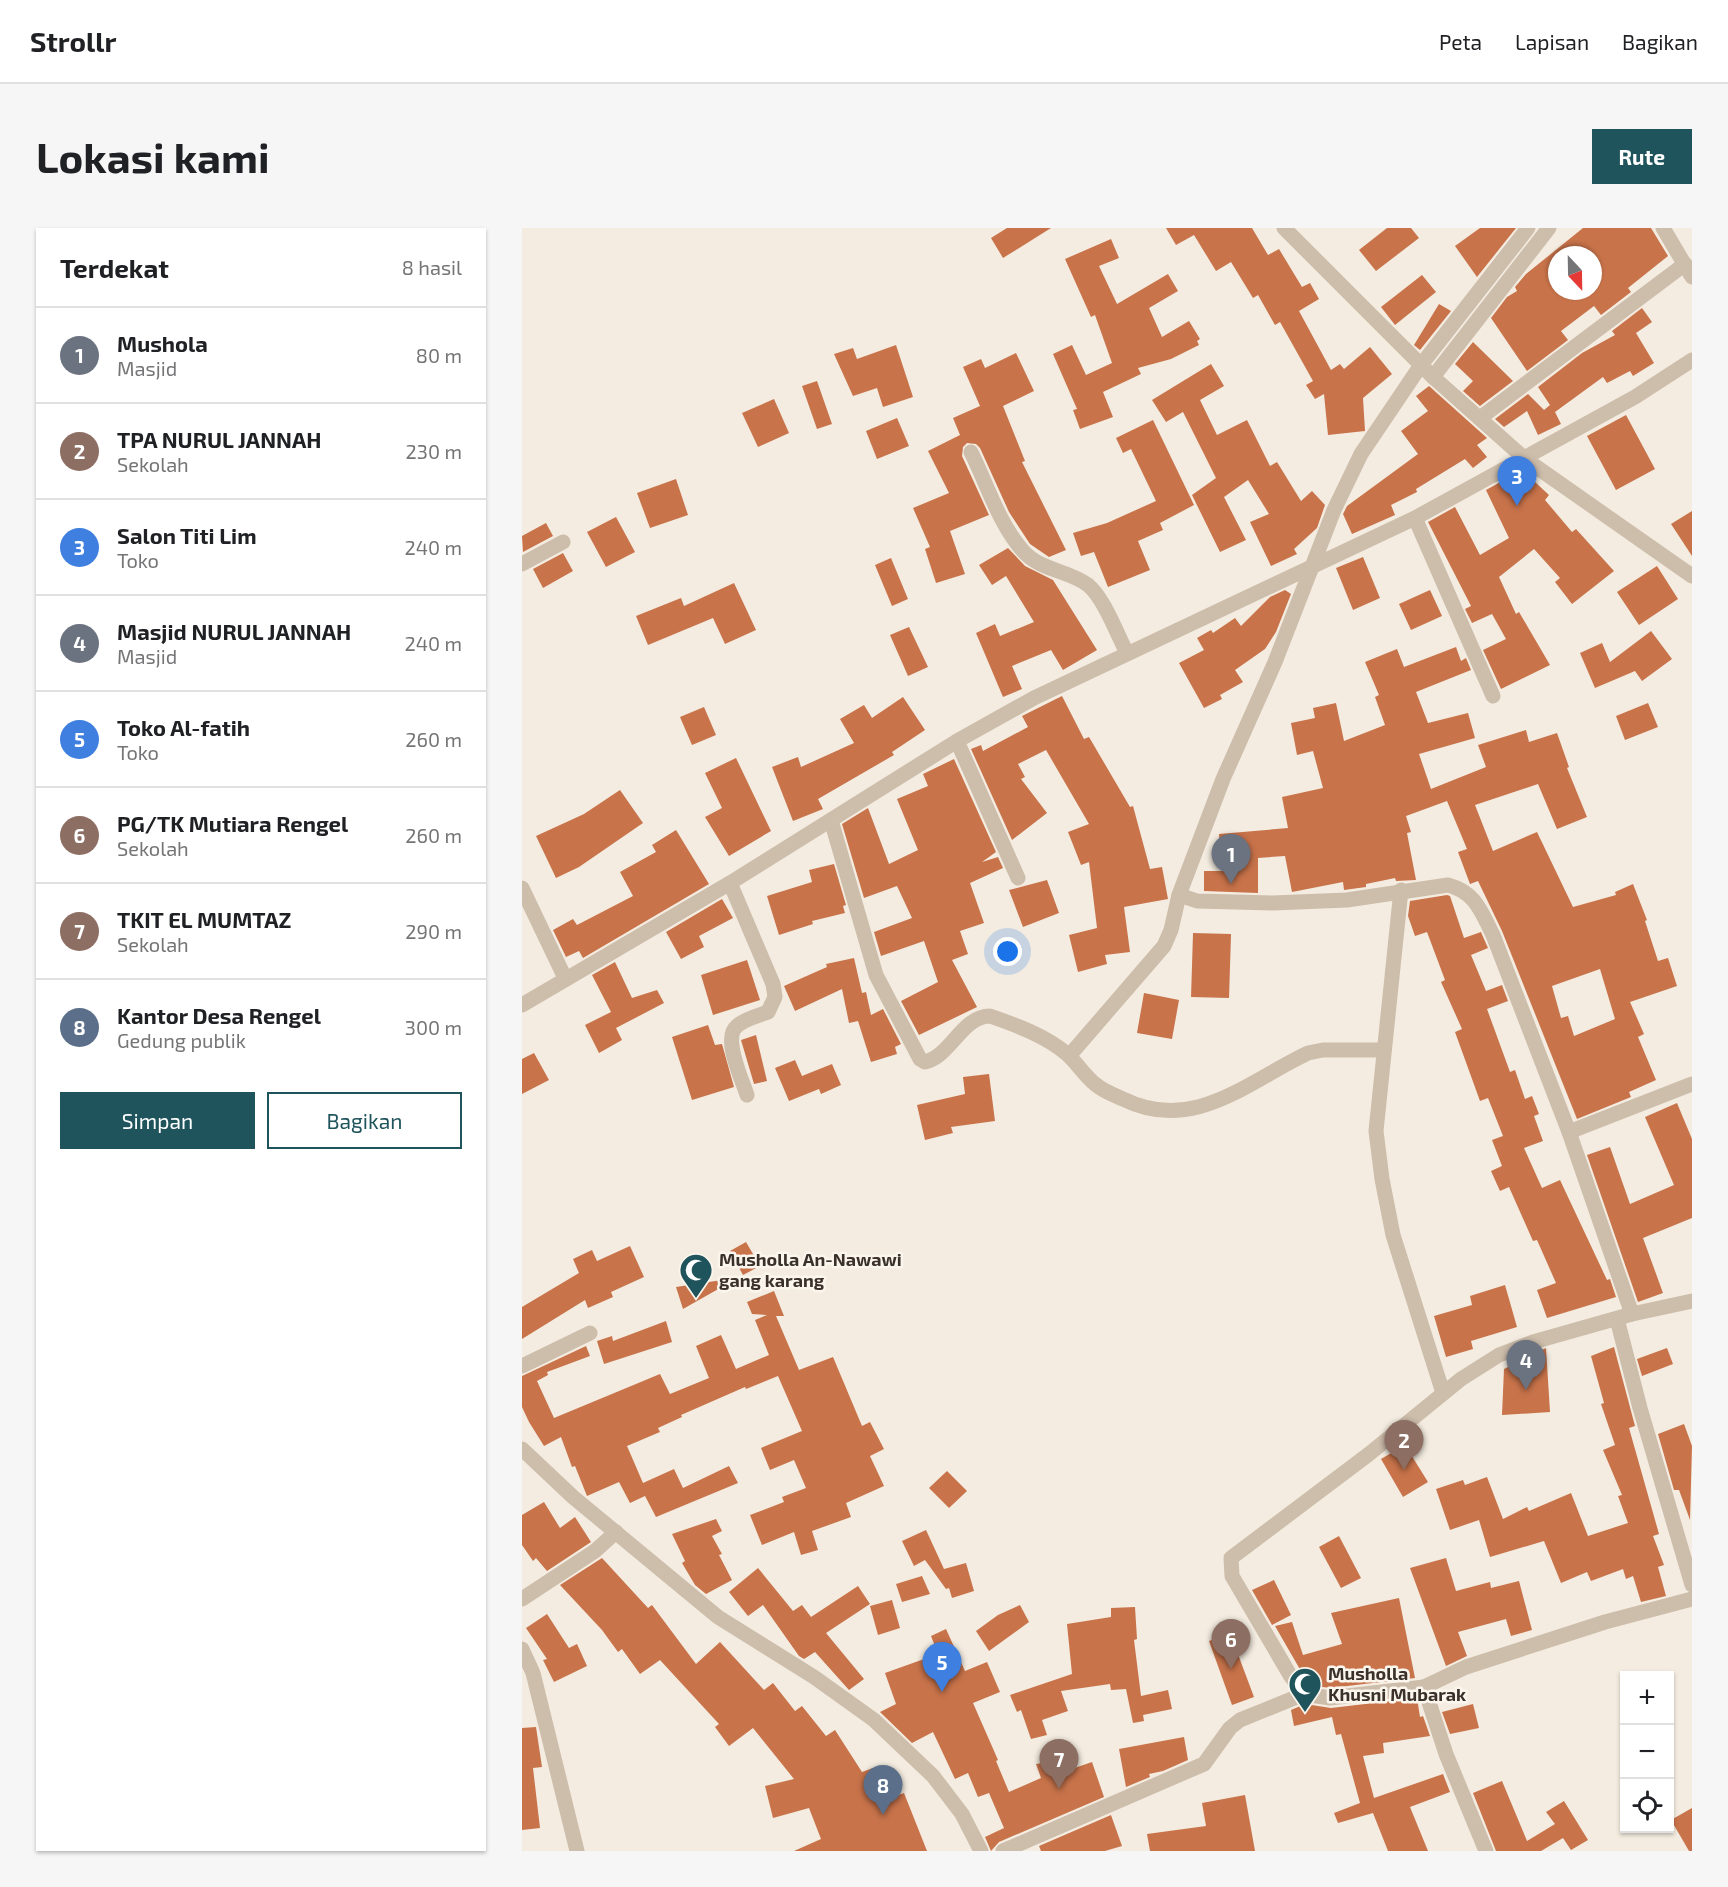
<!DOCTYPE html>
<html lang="id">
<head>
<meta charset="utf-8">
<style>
	body { margin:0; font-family:"Exo 2",sans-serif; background:#f6f6f6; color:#202124 }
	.controls { position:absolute; right:18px; bottom:18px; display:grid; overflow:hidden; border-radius:0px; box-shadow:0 2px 4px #0004 }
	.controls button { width:54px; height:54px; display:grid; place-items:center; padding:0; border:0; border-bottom:2px solid #e0e0e0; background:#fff; color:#202124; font:30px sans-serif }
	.compass { position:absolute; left:1026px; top:18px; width:54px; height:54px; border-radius:50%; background:#fff; box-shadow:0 2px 4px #0004; rotate:158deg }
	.you { position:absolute; left:486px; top:724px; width:21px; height:21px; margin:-15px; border:4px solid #fff; border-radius:50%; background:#1a73e8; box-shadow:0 0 0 9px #1a73e833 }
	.badge { display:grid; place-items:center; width:39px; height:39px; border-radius:50%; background:#1f545d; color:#fff; font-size:20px; font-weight:700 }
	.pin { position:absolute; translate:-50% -50px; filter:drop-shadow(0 2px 3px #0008) }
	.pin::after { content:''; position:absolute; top:32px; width:21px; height:18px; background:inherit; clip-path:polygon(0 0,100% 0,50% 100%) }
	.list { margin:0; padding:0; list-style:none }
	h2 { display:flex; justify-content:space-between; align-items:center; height:78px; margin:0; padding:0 24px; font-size:26px }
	h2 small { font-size:20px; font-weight:400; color:#757577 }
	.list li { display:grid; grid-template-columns:39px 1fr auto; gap:18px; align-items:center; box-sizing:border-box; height:96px; padding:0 24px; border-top:2px solid #e0e0e0 }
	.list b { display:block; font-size:22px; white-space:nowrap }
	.list p { margin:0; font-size:20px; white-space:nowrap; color:#757577 }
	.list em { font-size:20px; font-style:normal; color:#757577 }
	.actions { display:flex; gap:12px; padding:18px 24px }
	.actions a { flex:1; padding:14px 0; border:2px solid #1f545d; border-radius:0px; text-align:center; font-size:21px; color:#1f545d }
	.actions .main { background:#1f545d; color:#fff }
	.icon { flex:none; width:33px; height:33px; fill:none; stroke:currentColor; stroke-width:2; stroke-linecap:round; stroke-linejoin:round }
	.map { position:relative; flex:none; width:1170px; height:1623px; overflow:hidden; border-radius:0px }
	header { display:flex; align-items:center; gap:36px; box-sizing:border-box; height:84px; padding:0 30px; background:#fff; border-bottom:2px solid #e0e0e0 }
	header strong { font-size:28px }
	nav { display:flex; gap:33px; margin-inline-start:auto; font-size:21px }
	.intro { display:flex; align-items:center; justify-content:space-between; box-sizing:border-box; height:144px; padding:0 36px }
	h1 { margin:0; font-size:42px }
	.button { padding:15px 27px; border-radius:0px; background:#1f545d; color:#fff; font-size:21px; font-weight:700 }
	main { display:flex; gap:36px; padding:0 36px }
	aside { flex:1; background:#fff; border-radius:0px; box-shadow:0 2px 4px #0004 }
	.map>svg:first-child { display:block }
	.building { fill:#c8734a; fill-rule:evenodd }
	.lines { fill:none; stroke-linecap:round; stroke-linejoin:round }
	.minor { stroke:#cdbdab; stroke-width:15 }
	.tertiary { stroke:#cdbdab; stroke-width:15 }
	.labels { text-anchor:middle; stroke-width:5; stroke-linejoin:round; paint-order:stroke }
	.poi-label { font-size:18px; font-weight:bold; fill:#3a312a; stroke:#fbf6ed; text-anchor:start }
</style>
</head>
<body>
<header>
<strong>Strollr</strong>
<nav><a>Peta</a><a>Lapisan</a><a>Bagikan</a></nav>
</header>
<div class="intro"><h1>Lokasi kami</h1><a class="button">Rute</a></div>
<main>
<aside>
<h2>Terdekat<small>8 hasil</small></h2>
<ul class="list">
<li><span class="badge" style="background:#6b7280">1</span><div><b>Mushola</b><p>Masjid</p></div><em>80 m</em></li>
<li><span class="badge" style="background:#8d6e63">2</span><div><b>TPA NURUL JANNAH</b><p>Sekolah</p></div><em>230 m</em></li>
<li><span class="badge" style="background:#3f7fe0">3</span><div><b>Salon Titi Lim</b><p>Toko</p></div><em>240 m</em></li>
<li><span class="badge" style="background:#6b7280">4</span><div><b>Masjid NURUL JANNAH</b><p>Masjid</p></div><em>240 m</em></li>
<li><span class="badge" style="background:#3f7fe0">5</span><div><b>Toko Al-fatih</b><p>Toko</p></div><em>260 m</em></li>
<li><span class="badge" style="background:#8d6e63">6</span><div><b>PG/TK Mutiara Rengel</b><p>Sekolah</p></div><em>260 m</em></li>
<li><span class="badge" style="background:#8d6e63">7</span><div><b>TKIT EL MUMTAZ</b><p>Sekolah</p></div><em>290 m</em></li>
<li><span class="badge" style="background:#5c6f8a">8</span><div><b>Kantor Desa Rengel</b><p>Gedung publik</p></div><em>300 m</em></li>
</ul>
<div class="actions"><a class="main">Simpan</a><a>Bagikan</a></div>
</aside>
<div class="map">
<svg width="1170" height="1623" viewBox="0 0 1170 1623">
	<rect width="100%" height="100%" fill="#f4ece0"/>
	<g class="building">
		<polygon points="485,0 529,0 481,30 469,10"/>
		<polygon points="644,0 730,0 746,27 757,21 780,59 788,55 797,71 777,83 809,142 818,136 822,141 848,119 870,146 841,170 843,203 806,207 802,166 793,171 784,157 791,153 758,94 753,97 736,67 731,70 709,34 694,43 672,7 654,17"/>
		<polygon points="865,0 889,0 897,10 854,43 837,22"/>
		<polygon points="958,0 994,0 955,49 933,18"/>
		<path d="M 1061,0 L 1129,0 L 1146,28 L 1106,60 L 1109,64 L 1079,87 L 1072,78 L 1039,103 L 1046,112 L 1005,143 L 969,90 L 985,69 L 995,63 L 993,59 L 1004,46 ZM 1035,27 L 1071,27 L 1071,63 L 1035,63 Z"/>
		<polygon points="589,11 597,30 577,38 595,76 646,46 656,63 627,80 640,109 667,93 678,111 675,113 677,117 649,131 616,140 619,146 581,164 591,189 558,201 551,182 555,181 531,126 550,117 564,147 590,135 573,87 569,89 543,31"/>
		<polygon points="900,47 914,64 873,97 859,79"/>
		<polygon points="917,76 929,83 898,122 892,117"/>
		<polygon points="1120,80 1130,94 1114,105 1132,135 1111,148 1108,143 1085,155 1081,149 1033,184 1039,196 1016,207 1005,183 982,199 973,191 1006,166 1022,182 1028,177 1016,159 1060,125 1093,107 1090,103"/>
		<polygon points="951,114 991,153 958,178 941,163 951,153 933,136"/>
		<polygon points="374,117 391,169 361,179 355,160 331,168 312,126 331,120 335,131"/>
		<polygon points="494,125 512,163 481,178 503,233 500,234 544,322 527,329 508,316 487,284 458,220 454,216 445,215 441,219 440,228 467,287 428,303 443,346 414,355 403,321 408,319 391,280 427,265 406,223 438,207 431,190 458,178 441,139 459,131 463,140"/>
		<polygon points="689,136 702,158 678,172 695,207 725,192 748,238 755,234 779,273 790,263 803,277 795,300 772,321 775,326 749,338 728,294 747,286 726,252 702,269 724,312 698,324 670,267 694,250 661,184 644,194 630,172"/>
		<polygon points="295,153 310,196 295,201 280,158"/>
		<polygon points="907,158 965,210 955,217 965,229 951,240 943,231 894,261 895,264 869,277 873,287 830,306 821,286 825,278 896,226 879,203 906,183 894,168"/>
		<polygon points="252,171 267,205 236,219 220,185"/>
		<polygon points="1104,187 1133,241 1094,262 1065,208"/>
		<polygon points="375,190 387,218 355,231 344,203"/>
		<polygon points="631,192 672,277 638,295 641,302 616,313 628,342 586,359 572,324 559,328 551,305 585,295 634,273 609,221 601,225 594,210"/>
		<polygon points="1000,242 1027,267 1023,272 1050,304 1054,301 1092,343 1050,376 1033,354 1038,350 1012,321 977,349 994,386 997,384 1028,437 979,461 961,422 984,411 970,386 950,395 943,381 949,378 906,294 933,279 958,327 987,310 964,262"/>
		<polygon points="154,251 166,287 128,300 115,265"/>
		<polygon points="1170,283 1170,328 1149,296"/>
		<polygon points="94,289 113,324 84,339 65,304"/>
		<polygon points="24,295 31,308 1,324 0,308"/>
		<polygon points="486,320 503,338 531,352 575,422 541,442 529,422 490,438 500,461 481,469 454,405 473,396 478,408 512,394 484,348 470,357 457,337"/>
		<polygon points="41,325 51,343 21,360 11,341"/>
		<polygon points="841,329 858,370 831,382 814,340"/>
		<polygon points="369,330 386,371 370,378 353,337"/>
		<polygon points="1135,338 1156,371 1117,397 1095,364"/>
		<polygon points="212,355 234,402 203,416 191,390 126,417 114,388 159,370 162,378"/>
		<polygon points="763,362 769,366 754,404 743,421 713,442 721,454 698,467 700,471 682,480 657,435 682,422 675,410 689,402 691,405 713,390 719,398 748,369"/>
		<polygon points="908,362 920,388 889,402 877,376"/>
		<polygon points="387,399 406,439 386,448 368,407"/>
		<polygon points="1129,403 1150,431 1120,453 1113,443 1073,460 1058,425 1080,415 1088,434"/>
		<path d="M 934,419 L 939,433 L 944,430 L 949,442 L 894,464 L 906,495 L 946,485 L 953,510 L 897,526 L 909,561 L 964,539 L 956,517 L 1004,502 L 1007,514 L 1035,505 L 1047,539 L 1045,540 L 1065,589 L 1035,601 L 1016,556 L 953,577 L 971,623 L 1015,604 L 1051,679 L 1094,667 L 1093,664 L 1111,656 L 1125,692 L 1123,693 L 1136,733 L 1146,730 L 1155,758 L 1108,774 L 1122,806 L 1116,809 L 1134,852 L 1107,864 L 1109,869 L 1055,891 L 980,703 L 956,653 L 948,656 L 936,624 L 945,621 L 925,573 L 884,588 L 889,604 L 885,605 L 894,652 L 874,653 L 873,650 L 844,656 L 844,659 L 822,662 L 821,654 L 770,664 L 763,628 L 736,630 L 736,665 L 682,663 L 682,643 L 700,643 L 697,606 L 766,600 L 760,569 L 801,560 L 791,523 L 775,527 L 769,495 L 793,490 L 791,480 L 814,475 L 822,513 L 863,497 L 853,469 L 857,467 L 843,434 L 875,421 L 882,439 ZM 1078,741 L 1093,791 L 1052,808 L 1046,788 L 1039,790 L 1030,758 Z"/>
		<polygon points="540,468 562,511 567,509 608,579 611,578 628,641 640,639 646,671 602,679 608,724 583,727 585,736 556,744 547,707 575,700 567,634 559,637 546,604 567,596 524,522 496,536 503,549 499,551 525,585 490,612 449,521 459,517 461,523 506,499 500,488"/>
		<polygon points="381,469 403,502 370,524 372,527 296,571 301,581 271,593 250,539 276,529 279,539 332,515 318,491 342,477 350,490"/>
		<polygon points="1126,475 1136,499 1103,512 1094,488"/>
		<polygon points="182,479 194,507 170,517 158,489"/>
		<polygon points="214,530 249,603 207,628 183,589 200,580 183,545"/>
		<polygon points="432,531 474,624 460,634 476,629 481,640 448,655 462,695 438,703 446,726 430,732 455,779 397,807 379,773 416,754 402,713 359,728 352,704 390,690 375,658 342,670 320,596 346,580 367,636 396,622 375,571 406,558 401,546"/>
		<polygon points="98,562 121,595 57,639 34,650 14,608 62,586"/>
		<polygon points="154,602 187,656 61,730 57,723 44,729 31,702 51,691 55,697 111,668 98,644 134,624 130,617"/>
		<polygon points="312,636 324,677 321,678 323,685 290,693 291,696 257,707 245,668 290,654 287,642"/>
		<polygon points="525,652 537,685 501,699 487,662"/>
		<polygon points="925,667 928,668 942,710 959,704 962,711 966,720 949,727 964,763 980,757 986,773 965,781 988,844 993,842 1003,871 1010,868 1017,886 1012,888 1021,913 1002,920 1020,960 1038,952 1085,1052 1088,1051 1094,1069 1025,1090 1015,1062 1034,1055 1015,1012 1011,1013 987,959 978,963 969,943 980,938 970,912 981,908 966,870 958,873 933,804 940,801 919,754 923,752 905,704 893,708 886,688 888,673"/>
		<polygon points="200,671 211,690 177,708 182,719 159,731 144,704"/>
		<polygon points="671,705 709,706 707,770 669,769"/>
		<polygon points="332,730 340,765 344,764 349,787 361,781 379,816 373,819 375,826 349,834 336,793 327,795 320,761 273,783 262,758 305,739 304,736"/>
		<polygon points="225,732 238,772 191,787 179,747"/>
		<polygon points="93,734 110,770 135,762 142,775 94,800 100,812 77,825 63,797 89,784 70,747"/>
		<polygon points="622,765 657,772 650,811 615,805"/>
		<polygon points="186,797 193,817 200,816 212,859 170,872 150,809"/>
		<polygon points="234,807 245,853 232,856 219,812"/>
		<polygon points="12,825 27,852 0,866 0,831"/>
		<polygon points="273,832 280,848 310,836 319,857 299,866 297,861 267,873 253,840"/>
		<polygon points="467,846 473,893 429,899 431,905 403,912 395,877 443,866 441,849"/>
		<polygon points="1155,875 1170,911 1170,990 1121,1010 1141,1065 1116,1074 1065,927 1088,919 1108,976 1152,957 1123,889"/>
		<polygon points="224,1014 238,1038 221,1047 208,1023"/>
		<polygon points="108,1018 122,1049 89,1064 91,1069 66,1080 63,1072 0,1111 0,1079 57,1045 51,1031 70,1022 75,1033"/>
		<polygon points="213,1050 214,1051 161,1081 154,1059"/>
		<polygon points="983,1057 995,1099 949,1113 951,1121 924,1129 912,1088 950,1077 948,1068"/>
		<polygon points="252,1063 262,1088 254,1088 277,1142 311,1129 340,1198 348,1194 362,1221 348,1228 362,1258 324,1275 329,1289 290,1303 296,1322 279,1327 272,1304 240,1317 228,1287 262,1274 260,1269 284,1260 272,1232 248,1242 239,1220 280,1203 256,1148 224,1161 223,1159 159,1187 160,1189 136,1200 138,1204 105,1218 121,1255 152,1241 161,1260 207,1238 216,1255 134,1289 123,1268 108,1275 97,1254 65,1268 53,1238 50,1239 39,1209 22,1218 7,1194 0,1179 0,1148 64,1118 68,1128 25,1144 26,1147 15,1153 32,1190 138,1146 148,1166 187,1150 174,1118 199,1107 214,1141 247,1127 233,1092 245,1087 230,1086 225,1074"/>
		<polygon points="144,1093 150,1114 82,1136 75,1113 90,1108 91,1113"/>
		<polygon points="1092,1119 1113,1198 1107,1200 1137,1306 1131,1308 1142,1337 1136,1339 1144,1368 1119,1374 1111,1348 1104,1351 1101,1341 1069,1353 1065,1344 1039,1355 1022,1313 968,1329 957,1292 928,1302 914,1261 941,1252 943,1257 965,1249 981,1291 1005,1279 1007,1283 1049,1265 1066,1308 1106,1295 1096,1268 1100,1267 1081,1222 1093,1217 1079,1176 1082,1175 1069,1128"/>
		<polygon points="1024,1120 1028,1184 980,1187 982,1141"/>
		<polygon points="1145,1120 1151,1136 1120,1148 1115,1131"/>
		<polygon points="1162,1196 1170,1218 1168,1292 1157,1262 1152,1262 1136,1206"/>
		<polygon points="883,1217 906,1254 881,1269 859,1231"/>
		<polygon points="425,1243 445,1263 427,1280 407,1260"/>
		<polygon points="22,1274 38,1300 53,1289 69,1314 25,1343 14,1330 11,1333 0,1317 0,1287"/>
		<polygon points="194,1291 200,1303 190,1308 200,1326 197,1327 210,1352 184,1366 173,1357 160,1335 163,1333 150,1306"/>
		<polygon points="404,1302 422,1341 444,1335 452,1363 430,1370 427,1360 424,1361 403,1332 392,1338 380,1313"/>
		<polygon points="817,1308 839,1350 819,1360 797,1319"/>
		<polygon points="80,1330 126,1380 130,1377 174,1436 198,1414 242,1462 251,1455 273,1483 280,1478 304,1508 313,1502 340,1544 351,1540 363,1572 382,1565 405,1623 272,1623 299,1611 287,1580 251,1590 243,1558 272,1551 231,1500 207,1518 193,1499 197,1496 138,1432 118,1446 100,1421 96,1424 80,1402 38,1357"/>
		<polygon points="924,1330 934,1363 968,1354 969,1360 997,1353 1010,1402 989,1408 984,1391 936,1404 945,1428 924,1438 888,1340"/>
		<polygon points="236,1340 271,1383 280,1377 289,1389 336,1358 348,1376 304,1405 342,1451 327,1462 293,1424 282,1431 277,1428 241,1377 226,1388 207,1364"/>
		<polygon points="400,1348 408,1366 380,1374 374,1356"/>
		<polygon points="752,1352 769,1387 750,1397 730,1362"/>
		<polygon points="877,1370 893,1450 808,1460 787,1457 753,1398 770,1394 781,1427 820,1416 809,1385"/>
		<polygon points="370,1372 378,1400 356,1407 348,1378"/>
		<polygon points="498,1377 507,1394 467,1423 454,1403 476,1387"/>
		<polygon points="613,1379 615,1411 612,1412 619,1468 646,1462 650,1481 621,1487 622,1493 611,1495 604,1461 589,1462 588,1456 539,1463 546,1483 520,1492 525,1507 509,1511 499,1482 495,1484 488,1467 550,1446 545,1396 589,1389 589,1380"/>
		<polygon points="25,1386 47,1420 55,1416 65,1438 32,1454 21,1432 25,1431 4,1400"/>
		<polygon points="424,1401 443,1443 465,1434 478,1464 451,1475 476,1532 474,1533 487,1564 519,1550 514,1536 540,1532 544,1543 570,1534 582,1569 477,1614 469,1623 463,1609 482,1600 467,1565 456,1569 446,1545 433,1551 411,1504 390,1515 358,1484 374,1476 363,1445 416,1426 409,1408"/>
		<polygon points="708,1405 732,1469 710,1477 687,1413"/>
		<polygon points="895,1470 898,1489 901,1488 908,1508 861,1515 862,1525 841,1528 852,1570 921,1546 928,1564 888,1579 906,1623 866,1623 851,1585 816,1595 812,1585 838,1575 819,1506 814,1507 810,1489 772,1498 769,1482 783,1476 809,1480"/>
		<polygon points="951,1476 957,1500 928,1506 920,1484"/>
		<polygon points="14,1499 20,1539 11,1540 18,1600 0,1602 0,1500"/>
		<polygon points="662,1509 666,1532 641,1543 627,1546 628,1549 604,1559 597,1521"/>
		<polygon points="980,1553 1005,1613 1033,1596 1024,1584 1042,1573 1066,1612 1049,1622 1041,1610 1019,1623 974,1623 951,1565"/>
		<polygon points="723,1567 733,1623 628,1623 625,1606 684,1598 680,1575"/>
		<polygon points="1170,1580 1170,1623 1167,1623 1149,1592"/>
		<polygon points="589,1587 600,1618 583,1623 519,1623 517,1618"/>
	</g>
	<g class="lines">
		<g class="minor">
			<polyline points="1141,0 1170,49"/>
			<polyline points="911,149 1027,0"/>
			<polyline points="958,190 1163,36"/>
			<path d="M 449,224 C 465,256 477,296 501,323 C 519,343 546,342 566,357 C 582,370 595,406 605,425"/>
			<polyline points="893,290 971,468"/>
			<polyline points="0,336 41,314"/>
			<polyline points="435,513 496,650"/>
			<path d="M 309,592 L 354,747 L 398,831 L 403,834 C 429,828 440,788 468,788 C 494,797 524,808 545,826 C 555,835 562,847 573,856 C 581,863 592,867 601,871 C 671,906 725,854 786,825 L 801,822 L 862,822"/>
			<path d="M 208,655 L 251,756 L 253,769 L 246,784 C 236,788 222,791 215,798 C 200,810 220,851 225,867"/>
			<polyline points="0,660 43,750"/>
			<polyline points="879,662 854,903 860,951 871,1007 921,1165"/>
			<path d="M 657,667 L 675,673 L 751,675 L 825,672 L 926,657 C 953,664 959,683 971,707 L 1047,904 L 1110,1086"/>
			<polyline points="0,777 208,655 435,513 512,470 893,290 1113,169 1170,132"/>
			<polyline points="547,828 642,718 649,702 657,667 701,551 753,434 812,282 839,226 899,137 1006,0"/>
			<polyline points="1047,904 1170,856"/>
			<polyline points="1095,1091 1118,1180 1170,1357"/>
			<polyline points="0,1138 68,1105"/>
			<polyline points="0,1221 51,1269 196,1389 292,1449 352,1492 411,1548 440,1586 459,1623"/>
			<polyline points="0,1371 73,1323 94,1304"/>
			<polyline points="0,1421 11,1445 55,1623"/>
			<polyline points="902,1459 944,1439 1083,1394 1170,1371"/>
			<polyline points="481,1623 682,1536 708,1500 718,1492 782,1466"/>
			<polyline points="964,1623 924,1526 902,1459 808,1470 782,1466 768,1447 710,1348 709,1330 847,1226 939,1151 977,1127 1011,1114 1110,1086 1170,1073"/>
		</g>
		<polyline class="tertiary" points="762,0 911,149 1003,231 1170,348"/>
	</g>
	<defs>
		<symbol id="mosque-pin" viewBox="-11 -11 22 30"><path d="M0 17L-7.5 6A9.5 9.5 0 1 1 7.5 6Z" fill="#1f545d" stroke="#fbf6ed"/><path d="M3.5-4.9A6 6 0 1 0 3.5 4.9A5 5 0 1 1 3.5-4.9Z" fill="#fff"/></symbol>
	</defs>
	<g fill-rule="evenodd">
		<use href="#mosque-pin" x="155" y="1023" width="38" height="52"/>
		<use href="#mosque-pin" x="764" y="1437" width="38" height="52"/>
	</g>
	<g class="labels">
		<g class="poi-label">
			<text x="197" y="1038">Musholla An-Nawawi<tspan x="197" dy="21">gang karang</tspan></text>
			<text x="806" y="1452">Musholla<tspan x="806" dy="21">Khusni Mubarak</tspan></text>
		</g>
	</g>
</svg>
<div class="controls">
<button>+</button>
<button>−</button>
<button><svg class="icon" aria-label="locate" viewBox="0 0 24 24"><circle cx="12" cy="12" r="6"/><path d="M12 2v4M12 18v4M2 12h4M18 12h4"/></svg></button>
</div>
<svg class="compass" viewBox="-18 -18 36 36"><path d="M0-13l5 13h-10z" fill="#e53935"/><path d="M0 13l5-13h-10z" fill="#757577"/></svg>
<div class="you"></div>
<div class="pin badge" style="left:709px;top:656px;background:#6b7280">1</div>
<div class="pin badge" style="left:882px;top:1242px;background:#8d6e63">2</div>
<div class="pin badge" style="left:995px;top:278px;background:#3f7fe0">3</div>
<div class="pin badge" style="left:1004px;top:1162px;background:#6b7280">4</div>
<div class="pin badge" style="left:420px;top:1464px;background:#3f7fe0">5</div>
<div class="pin badge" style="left:709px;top:1441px;background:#8d6e63">6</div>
<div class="pin badge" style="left:537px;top:1561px;background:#8d6e63">7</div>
<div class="pin badge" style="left:361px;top:1587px;background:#5c6f8a">8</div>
</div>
</main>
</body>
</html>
